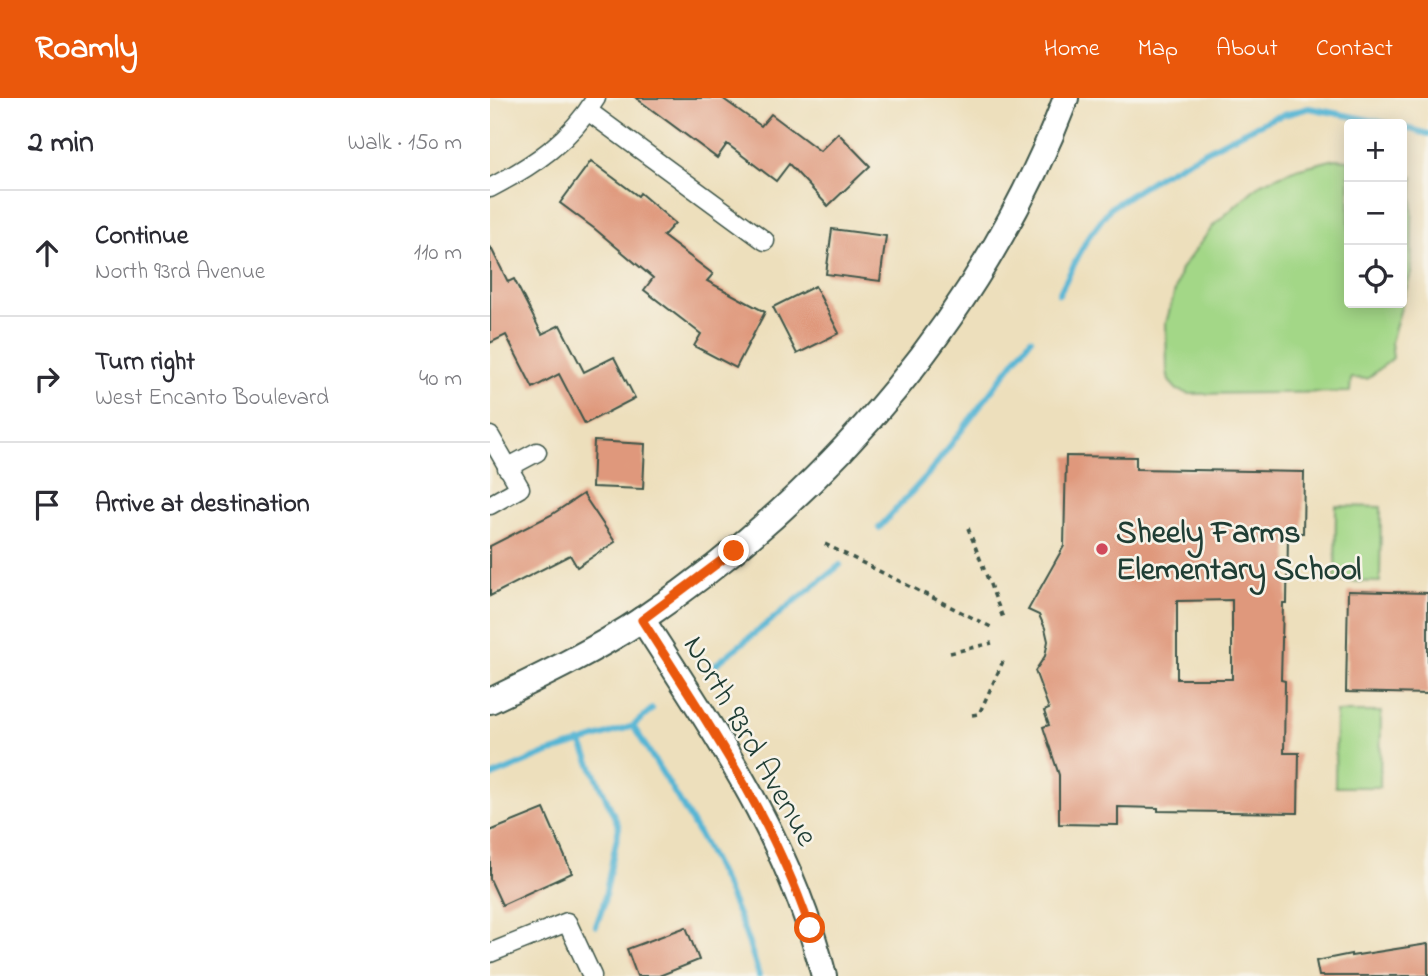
<!DOCTYPE html>
<html lang="en">
<head>
<meta charset="utf-8">
<style>
	body { margin:0; font-family:"Indie Flower",sans-serif; background:#f2f2f3; color:#2b2b33 }
	.controls { position:absolute; right:21px; top:21px; display:grid; overflow:hidden; border-radius:7px; box-shadow:0 4px 18px #0003 }
	.controls button { width:63px; height:63px; display:grid; place-items:center; padding:0; border:0; border-bottom:2px solid #e1e1e2; background:#fff; color:#2b2b33; font:35px sans-serif }
	.stop { position:absolute; width:21px; height:21px; margin:-16px; border:5px solid #ea580c; border-radius:50%; background:#fff }
	.stop.end { background:#ea580c; border-color:#fff; box-shadow:0 2px 7px #0008 }
	.list { margin:0; padding:0; list-style:none }
	h2 { display:flex; justify-content:space-between; align-items:center; height:91px; margin:0; padding:0 28px; font-size:30px }
	h2 small { font-size:23px; font-weight:400; color:#7c7c81 }
	.list li { display:grid; grid-template-columns:46px 1fr auto; gap:21px; align-items:center; box-sizing:border-box; height:126px; padding:0 28px; border-top:2px solid #e1e1e2 }
	.list b { display:block; font-size:26px; white-space:nowrap }
	.list p { margin:0; font-size:23px; white-space:nowrap; color:#7c7c81 }
	.list em { font-size:23px; font-style:normal; color:#7c7c81 }
	.icon { flex:none; width:38px; height:38px; fill:none; stroke:currentColor; stroke-width:2; stroke-linecap:round; stroke-linejoin:round }
	.map { position:relative; flex:none; width:938px; height:878px; overflow:hidden }
	header { display:flex; align-items:center; gap:42px; box-sizing:border-box; height:98px; padding:0 35px; background:#ea580c; color:#fff }
	header strong { font-size:33px }
	nav { display:flex; gap:38px; margin-inline-start:auto; font-size:24px }
	main { display:flex }
	aside { flex:1; background:#fff }
	.map>svg:first-child { display:block }
	.green { fill:#a3d787; stroke:#618a5e; stroke-width:2 }
	.lines { fill:none; stroke-linecap:round; stroke-linejoin:round }
	.stream { stroke:#55b5d4; stroke-width:6 }
	.building { fill:#df987c; fill-rule:evenodd }
	.street-casing { stroke:#3e5548; stroke-width:21 }
	.secondary-casing { stroke:#3e5548; stroke-width:28 }
	.path { stroke:#3e5548; stroke-width:3.5; stroke-dasharray:5 5; stroke-linecap:butt }
	.street { stroke:#fff; stroke-width:18 }
	.secondary { stroke:#fff; stroke-width:24 }
	.route { stroke:#ea580c; stroke-width:9 }
	.poi-dot { fill:#d1495b; stroke:#f7f3e8; stroke-width:2.5 }
	.labels { text-anchor:middle; stroke-width:5; stroke-linejoin:round; paint-order:stroke }
	.poi-label { font-size:32px; font-weight:bold; fill:#1f3d34; stroke:#f7f3e8; text-anchor:start }
	.street-label { font-size:32px; fill:#1f3d34; stroke:#f7f3e8 }
</style>
</head>
<body>
<header>
<strong>Roamly</strong>
<nav><a>Home</a><a>Map</a><a>About</a><a>Contact</a></nav>
</header>
<main>
<aside>
<h2>2 min<small>Walk · 150 m</small></h2>
<ul class="list">
<li><svg class="icon" aria-label="ahead" viewBox="0 0 24 24"><path d="M12 20V5M6 11l6-6 6 6"/></svg><div><b>Continue</b><p>North 93rd Avenue</p></div><em>110 m</em></li>
<li><svg class="icon" aria-label="right" viewBox="0 0 24 24"><path d="M7 20v-9h11M14 6l5 5-5 5"/></svg><div><b>Turn right</b><p>West Encanto Boulevard</p></div><em>40 m</em></li>
<li><svg class="icon" aria-label="arrive" viewBox="0 0 24 24"><path d="M6 21V4h12l-3 4 3 4H6"/></svg><div><b>Arrive at destination</b></div></li>
</ul>
</aside>
<div class="map">
<svg width="938" height="878" viewBox="0 0 938 878">
	<rect width="100%" height="100%" fill="#f7f3e8"/>
	<filter id="ink" filterUnits="userSpaceOnUse"><feTurbulence type="fractalNoise" baseFrequency=".0143" numOctaves="2"/><feDisplacementMap in="SourceGraphic" scale="14" xChannelSelector="R" yChannelSelector="G"/><feConvolveMatrix kernelMatrix="1 2 1 2 8 2 1 2 1" color-interpolation-filters="sRGB"/></filter>
	<filter id="wash" filterUnits="userSpaceOnUse"><feTurbulence type="fractalNoise" baseFrequency=".00686" numOctaves="4" result="noise"/><feDisplacementMap in="SourceGraphic" scale="28" xChannelSelector="R" yChannelSelector="G"/><feGaussianBlur stdDeviation="1.57" result="paint"/><feColorMatrix in="noise" values="0 0 0 0 0 0 0 0 0 0 0 0 0 0 0 0 0 1.4 0 .05"/><feComposite in="paint" operator="in"/></filter>
	<g filter="url(#wash)">
		<rect width="100%" height="100%" fill="#eddfbc"/>
		<g class="green">
			<polygon points="845,61 859,62 859,205 912,205 912,74 923,79 921,175 901,244 903,260 877,281 861,280 860,294 700,296 687,292 679,283 677,273 676,225 691,171 724,127 771,85 806,71"/>
			<polygon points="846,408 891,409 890,484 845,483"/>
			<polygon points="846,614 891,614 890,689 845,689"/>
		</g>
		<g class="lines">
			<g class="stream">
				<polyline points="912,29 938,36"/>
				<polyline points="569,196 597,141 620,110 669,78 737,42 783,20 819,10 900,26"/>
				<polyline points="389,430 440,374 541,241"/>
				<polyline points="225,567 350,467"/>
				<path d="M 143,628 C 193,707 244,787 269,878"/>
				<polyline points="91,644 129,729 113,808 106,828"/>
				<polyline points="0,679 55,656 143,628 162,611"/>
			</g>
		</g>
		<g id="blocks">
			<g class="building">
				<polygon points="146,0 232,0 271,28 281,16 330,53 348,35 380,68 338,108 299,66 286,83 237,46 227,60"/>
				<polygon points="101,63 148,98 150,95 185,125 173,138 223,176 217,183 275,214 246,270 204,248 211,236 154,192 163,180 105,131 70,105"/>
				<polygon points="342,131 396,138 390,183 336,176"/>
				<polygon points="0,148 18,184 24,181 52,236 70,227 94,274 124,259 145,300 95,326 69,276 43,290 16,237 0,245"/>
				<polygon points="325,188 349,235 307,256 283,209"/>
				<polygon points="104,343 155,346 153,391 102,389"/>
				<path d="M 576,358 L 646,359 L 646,371 L 814,374 L 813,435 L 798,435 L 797,505 L 793,505 L 791,582 L 795,583 L 794,655 L 809,655 L 808,715 L 668,713 L 668,710 L 628,709 L 628,727 L 569,726 L 569,677 L 553,629 L 559,627 L 554,613 L 559,611 L 545,573 L 555,558 L 558,543 L 555,530 L 549,517 L 538,512 L 574,448 ZM 742,502 L 742,581 L 687,581 L 687,503 Z"/>
				<polygon points="93,396 125,444 87,469 80,457 0,498 0,448 61,417"/>
				<polygon points="858,493 938,495 938,596 856,594"/>
				<polygon points="54,711 82,775 12,807 0,781 0,733"/>
				<polygon points="196,829 209,862 169,878 147,878 137,851"/>
				<polygon points="938,846 938,878 829,878 826,863 861,856 861,858"/>
			</g>
		</g>
	</g>
	<g filter="url(#ink)">
		<use href="#blocks" fill-opacity="0" stroke="#3e5548" stroke-width="2"/>
		<g class="lines">
			<defs>
				<g id="street">
					<polyline points="98,13 275,143"/>
					<path d="M 0,90 C 44,67 80,43 106,0"/>
					<polyline points="0,338 30,390 0,407"/>
					<polyline points="17,370 47,354"/>
					<polyline points="0,855 77,824 102,878"/>
				</g>
				<g id="secondary">
					<path d="M 152,521 C 226,637 300,742 334,878"/>
					<path d="M 0,603 C 52,578 106,552 154,520 C 342,393 495,212 576,0"/>
				</g>
			</defs>
			<use href="#street" class="street-casing"/>
			<use href="#secondary" class="secondary-casing"/>
			<g class="path">
				<polyline points="478,430 513,520"/>
				<polyline points="335,446 503,530"/>
				<polyline points="460,555 502,545"/>
				<polyline points="482,617 489,616 515,559"/>
			</g>
			<use href="#street" class="street"/>
			<use href="#secondary" class="secondary"/>
		</g>
	</g>
	<g class="lines" filter="url(#ink)">
		<path class="route" d="M 244,453 L 152,522 C 215,621 282,717 320,830"/>
	</g>
	<circle class="poi-dot" cx="612" cy="451" r="7"/>
	<g class="labels">
		<g class="poi-label">
			<text x="626" y="444">Sheely Farms<tspan x="626" dy="37">Elementary School</tspan></text>
		</g>
		<g class="street-label">
			<text transform="translate(262 642) rotate(60)" y="11">North 93rd Avenue</text>
		</g>
	</g>
</svg>
<div class="controls">
<button>+</button>
<button>−</button>
<button><svg class="icon" aria-label="locate" viewBox="0 0 24 24"><circle cx="12" cy="12" r="6"/><path d="M12 2v4M12 18v4M2 12h4M18 12h4"/></svg></button>
</div>
<div class="stop" style="left:320px;top:830px"></div>
<div class="stop end" style="left:244px;top:453px"></div>
</div>
</main>
</body>
</html>
